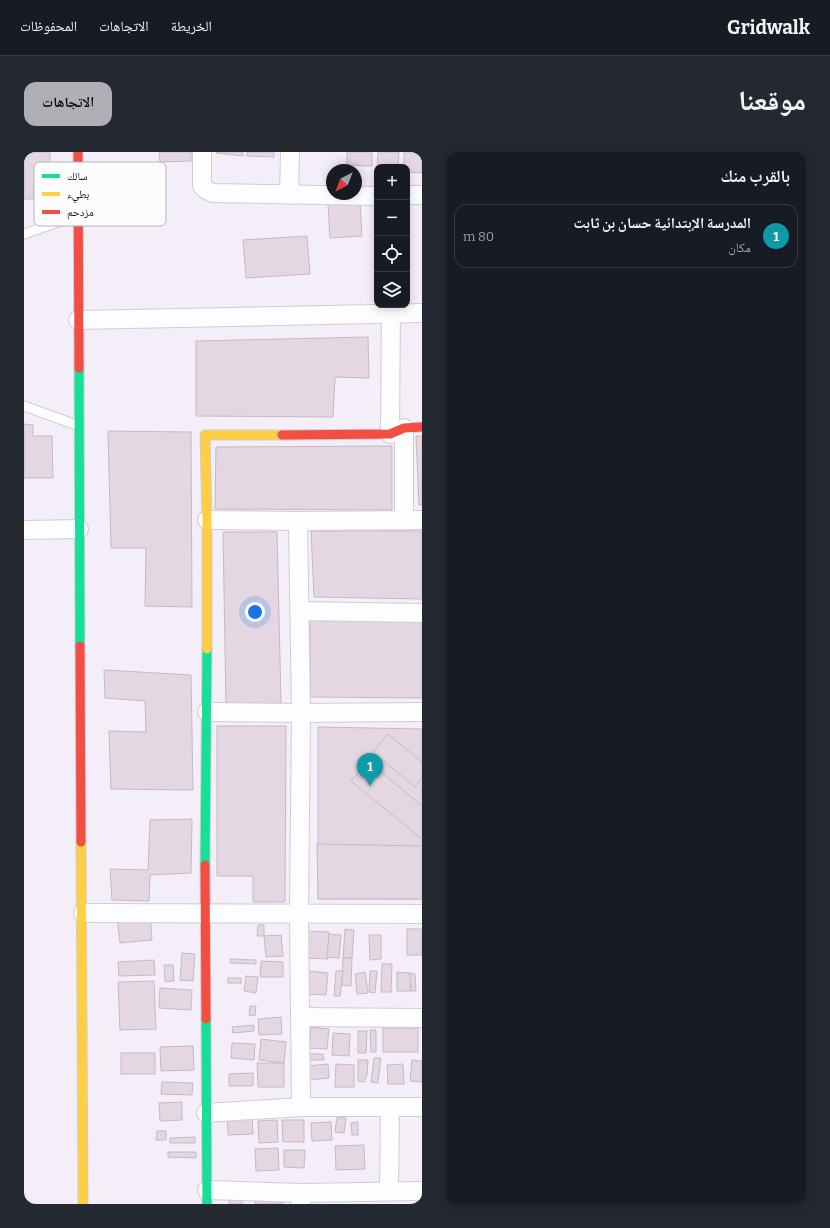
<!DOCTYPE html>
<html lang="ar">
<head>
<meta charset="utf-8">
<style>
	body { margin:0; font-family:Bitter,"Noto Naskh Arabic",serif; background:#242831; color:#f1f3f6; direction:rtl }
	.controls { position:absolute; right:12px; top:12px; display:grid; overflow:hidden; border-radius:8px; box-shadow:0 2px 10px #0003 }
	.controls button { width:36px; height:36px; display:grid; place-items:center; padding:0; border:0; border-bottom:1px solid #363941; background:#171b24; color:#f1f3f6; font:20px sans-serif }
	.compass { position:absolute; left:302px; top:12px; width:36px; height:36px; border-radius:50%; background:#171b24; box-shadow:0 2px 10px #0003; rotate:222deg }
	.you { position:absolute; left:231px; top:460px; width:14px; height:14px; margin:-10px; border:3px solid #fff; border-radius:50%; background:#1a73e8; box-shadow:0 0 0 6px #1a73e833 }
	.badge { display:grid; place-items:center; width:26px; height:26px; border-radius:50%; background:#b0afb5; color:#fff; font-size:13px; font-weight:700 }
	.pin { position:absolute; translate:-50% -33px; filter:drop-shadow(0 1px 2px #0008) }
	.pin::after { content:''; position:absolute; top:21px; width:14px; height:12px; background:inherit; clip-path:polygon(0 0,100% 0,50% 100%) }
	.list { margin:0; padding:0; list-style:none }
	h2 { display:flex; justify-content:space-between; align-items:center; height:52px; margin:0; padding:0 16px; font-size:17px }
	h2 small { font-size:13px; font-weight:400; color:#9ea1a6 }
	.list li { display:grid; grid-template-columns:26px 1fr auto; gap:12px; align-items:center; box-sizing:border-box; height:64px; margin:0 8px 8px; padding:0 8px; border:1px solid #363941; border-radius:12px }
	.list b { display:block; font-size:15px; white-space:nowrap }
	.list p { margin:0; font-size:13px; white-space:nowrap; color:#9ea1a6 }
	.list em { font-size:13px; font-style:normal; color:#9ea1a6 }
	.icon { flex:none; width:22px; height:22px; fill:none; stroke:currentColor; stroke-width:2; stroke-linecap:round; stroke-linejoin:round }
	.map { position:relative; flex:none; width:398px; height:1052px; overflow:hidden; direction:ltr; border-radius:12px }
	header { display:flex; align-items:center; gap:24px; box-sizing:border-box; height:56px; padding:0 20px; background:#171b24; border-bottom:1px solid #363941 }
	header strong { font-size:19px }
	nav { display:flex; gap:22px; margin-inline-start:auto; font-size:14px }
	.intro { display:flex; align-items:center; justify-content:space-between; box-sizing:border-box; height:96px; padding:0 24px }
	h1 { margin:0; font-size:28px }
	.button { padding:10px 18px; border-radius:12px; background:#b0afb5; color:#111; font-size:14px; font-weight:700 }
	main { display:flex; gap:24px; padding:0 24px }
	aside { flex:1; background:#171b24; border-radius:12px; box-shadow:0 2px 10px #0003 }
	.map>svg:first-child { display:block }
	.building { fill:#e4d7e2; stroke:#c3bbc3 }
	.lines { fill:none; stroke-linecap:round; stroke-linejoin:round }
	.lane-casing { stroke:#d1ccd5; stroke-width:11 }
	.street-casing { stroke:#d1ccd5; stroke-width:20 }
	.fast-casing { stroke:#d1ccd5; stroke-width:11 }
	.slow-casing { stroke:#d1ccd5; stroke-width:11 }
	.jam-casing { stroke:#d1ccd5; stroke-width:11 }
	.lane { stroke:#fdfcfe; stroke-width:9 }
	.street { stroke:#fdfcfe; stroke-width:18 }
	.fast { stroke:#16e098; stroke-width:9 }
	.slow { stroke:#ffcf43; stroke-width:9 }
	.jam { stroke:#f24e42; stroke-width:9 }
	.key { fill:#fcfcfc; stroke:#b6b4b7; stroke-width:1 }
	.key-label { font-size:11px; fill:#130d16 }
</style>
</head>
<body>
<header>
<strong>Gridwalk</strong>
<nav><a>الخريطة</a><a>الاتجاهات</a><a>المحفوظات</a></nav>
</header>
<div class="intro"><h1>موقعنا</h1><a class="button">الاتجاهات</a></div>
<main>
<aside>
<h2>بالقرب منك<small></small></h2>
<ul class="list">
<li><span class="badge" style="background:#0f9aa8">1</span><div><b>المدرسة الإبتدائية حسان بن ثابت</b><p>مكان</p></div><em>80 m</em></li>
</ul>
</aside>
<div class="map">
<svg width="398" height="1052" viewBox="0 0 398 1052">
	<rect width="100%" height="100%" fill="#f3eef8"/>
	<g class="building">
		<polygon points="0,0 26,0 26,36 10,36 9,47 0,47"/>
		<polygon points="135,0 167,0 167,9 136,10"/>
		<polygon points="193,0 219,0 219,4 192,1"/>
		<polygon points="223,0 250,0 250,5 223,4"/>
		<polygon points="323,0 348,0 348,14 323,13"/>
		<polygon points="354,0 375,0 374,15 353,15"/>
		<polygon points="380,0 398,0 398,21 383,20 383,15 380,15"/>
		<polygon points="336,50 338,84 306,86 304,52"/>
		<polygon points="283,84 286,122 222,126 219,88"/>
		<polygon points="344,185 345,226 311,225 309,265 172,264 172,189"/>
		<polygon points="0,272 9,273 9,284 28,284 29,326 0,326"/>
		<polygon points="84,279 167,280 168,455 121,454 122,396 87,396"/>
		<polygon points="392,284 398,284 398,353 395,353"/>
		<polygon points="368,294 368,358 191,357 192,295"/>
		<polygon points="287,379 398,379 398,447 290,445"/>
		<polygon points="199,380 253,380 257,551 202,552"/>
		<polygon points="286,468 398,470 398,546 286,545"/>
		<polygon points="80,518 167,523 169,638 87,637 85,579 122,580 121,549 81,546"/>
		<polygon points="193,574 262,574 261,750 229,750 229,724 193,724"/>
		<polygon points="294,575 398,577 398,747 294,747"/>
		<polygon points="364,582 398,610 398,626 391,635 349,600"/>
		<polygon points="345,610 398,654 398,687 327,629"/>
		<polygon points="168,667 167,721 126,723 125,749 88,748 86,717 124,718 126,668"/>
		<polygon points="293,692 398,694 398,747 294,747"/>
		<polygon points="126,762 128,788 96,791 93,765"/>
		<polygon points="234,773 240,773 240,784 233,784"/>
		<polygon points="321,777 330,778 328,806 319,806"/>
		<rect x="383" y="777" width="15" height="26"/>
		<polygon points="283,779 305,780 304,807 282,806"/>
		<polygon points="305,782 317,783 315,806 303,805"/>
		<polygon points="257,783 259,804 242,805 240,784"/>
		<polygon points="345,783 357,783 357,807 346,808"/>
		<polygon points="158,801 171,802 169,829 156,828"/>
		<polygon points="319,806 328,806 327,834 318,833"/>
		<polygon points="206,807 232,808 232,812 206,811"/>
		<polygon points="130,808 131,823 95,824 94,810"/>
		<polygon points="237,809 259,810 259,825 236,825"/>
		<polygon points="358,812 368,812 367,840 357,840"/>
		<polygon points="140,813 149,813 150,829 141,830"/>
		<polygon points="284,819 304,821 302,843 283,842"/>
		<polygon points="312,819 319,819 316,844 310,844"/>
		<polygon points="346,819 353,819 351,841 345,840"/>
		<polygon points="341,820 344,841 333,842 331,822"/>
		<polygon points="373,820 387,821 387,839 373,839"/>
		<polygon points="386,822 391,822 392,839 387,839"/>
		<polygon points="222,824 234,825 232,841 220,839"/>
		<rect x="204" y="826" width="13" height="5"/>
		<polygon points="130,829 132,877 96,878 94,830"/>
		<polygon points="136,836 168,838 167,858 135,856"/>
		<polygon points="226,854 232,854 231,864 225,863"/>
		<polygon points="257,865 258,882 235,883 234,867"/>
		<polygon points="230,873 230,879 209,881 208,875"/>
		<polygon points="287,875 305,877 303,897 285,896"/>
		<rect x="359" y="876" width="35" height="24"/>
		<polygon points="346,878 352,878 352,900 347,900"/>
		<polygon points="334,879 343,879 342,901 334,901"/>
		<polygon points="309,881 326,882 325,904 308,903"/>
		<polygon points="237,887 262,890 260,911 235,908"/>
		<polygon points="208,891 231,892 230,908 207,906"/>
		<polygon points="169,894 170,918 137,919 136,895"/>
		<rect x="97" y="901" width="34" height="21"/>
		<polygon points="284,902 299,902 300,908 284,908"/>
		<polygon points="350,906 357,906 354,931 347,930"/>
		<polygon points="334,908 344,908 343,923 340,930 334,929"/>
		<polygon points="388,908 398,909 398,930 386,929"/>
		<polygon points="233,911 260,911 260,935 234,935"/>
		<polygon points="304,912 305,926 285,928 283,914"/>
		<polygon points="312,912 330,913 330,935 311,935"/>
		<polygon points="379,912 380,932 364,932 363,913"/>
		<polygon points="229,921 229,934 205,934 205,922"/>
		<polygon points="138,930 169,931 168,943 137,942"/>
		<polygon points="158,950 158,968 136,969 135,951"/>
		<polygon points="228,960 229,982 204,983 203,961"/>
		<polygon points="313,965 322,966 320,981 311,980"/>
		<polygon points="253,968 254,990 235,991 234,969"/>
		<polygon points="258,968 280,968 280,990 259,990"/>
		<polygon points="307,970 308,988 288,989 287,971"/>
		<polygon points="334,970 334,983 328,983 327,971"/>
		<polygon points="133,979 142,979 142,988 132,988"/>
		<polygon points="171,985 171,991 146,991 146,986"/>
		<polygon points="340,993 341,1017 312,1018 311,994"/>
		<polygon points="254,996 255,1018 232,1019 231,997"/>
		<polygon points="260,998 281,998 280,1016 260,1015"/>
		<polygon points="144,1000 172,1000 172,1006 144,1005"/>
		<polygon points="232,1046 259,1048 259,1052 231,1052"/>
		<polygon points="205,1047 218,1048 218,1052 205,1052"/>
	</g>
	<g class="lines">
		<defs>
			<g id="lane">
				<polyline points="0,82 54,63"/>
				<polyline points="0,254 55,274"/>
			</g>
			<g id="street">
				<polyline points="178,0 178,34 182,38 189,41 353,44"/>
				<polyline points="265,43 266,0"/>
				<polyline points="383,43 398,43"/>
				<polyline points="54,168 398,161"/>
				<polyline points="366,282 367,153"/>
				<polyline points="183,368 274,369"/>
				<polyline points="380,368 380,276"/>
				<polyline points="0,378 55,377"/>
				<polyline points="276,459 398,461"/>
				<polyline points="183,560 277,561 398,560"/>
				<polyline points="59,761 398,762"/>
				<polyline points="276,865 398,866"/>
				<polyline points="366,955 398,955"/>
				<polyline points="182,961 277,955"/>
				<polyline points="183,1038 277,1041 277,1052"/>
				<polyline points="365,1039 366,955 277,955 275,762 277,561 274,369 398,368"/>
				<polyline points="277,1041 398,1039"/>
			</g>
			<g id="fast">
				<polyline points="55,216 56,494"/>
				<polyline points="181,713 183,497"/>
				<polyline points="182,867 183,1052"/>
			</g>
			<g id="slow">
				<polyline points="183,497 183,368 181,283 258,283"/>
				<polyline points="57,690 59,1052"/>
			</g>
			<g id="jam">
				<polyline points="54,0 55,216"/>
				<polyline points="258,283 366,282 380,276 398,275"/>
				<polyline points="56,494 57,690"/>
				<polyline points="181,713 182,867"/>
			</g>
		</defs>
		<use href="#lane" class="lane-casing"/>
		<use href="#street" class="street-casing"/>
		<use href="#fast" class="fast-casing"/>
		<use href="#slow" class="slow-casing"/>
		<use href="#jam" class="jam-casing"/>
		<use href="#lane" class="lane"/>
		<use href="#street" class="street"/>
		<use href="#fast" class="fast"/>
		<use href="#slow" class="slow"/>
		<use href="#jam" class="jam"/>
	</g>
	<rect x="10" y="10" width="132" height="64" rx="6" class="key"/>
	<rect x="18" y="22" width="18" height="4" fill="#16e098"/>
	<rect x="18" y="40" width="18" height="4" fill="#ffcf43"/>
	<rect x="18" y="58" width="18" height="4" fill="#f24e42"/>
	<g class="key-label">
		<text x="43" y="28">سالك</text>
		<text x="43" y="46">بطيء</text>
		<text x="43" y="64">مزدحم</text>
	</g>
</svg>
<div class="controls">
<button>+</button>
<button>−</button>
<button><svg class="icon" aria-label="locate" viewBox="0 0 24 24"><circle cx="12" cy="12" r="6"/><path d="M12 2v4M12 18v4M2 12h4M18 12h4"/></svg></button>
<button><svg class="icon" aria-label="layers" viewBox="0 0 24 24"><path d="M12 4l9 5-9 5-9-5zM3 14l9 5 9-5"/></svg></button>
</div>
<svg class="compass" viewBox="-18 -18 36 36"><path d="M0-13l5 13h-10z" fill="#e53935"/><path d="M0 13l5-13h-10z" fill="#9ea1a6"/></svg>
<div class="you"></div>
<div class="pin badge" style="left:346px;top:634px;background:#0f9aa8">1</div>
</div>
</main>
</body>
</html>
